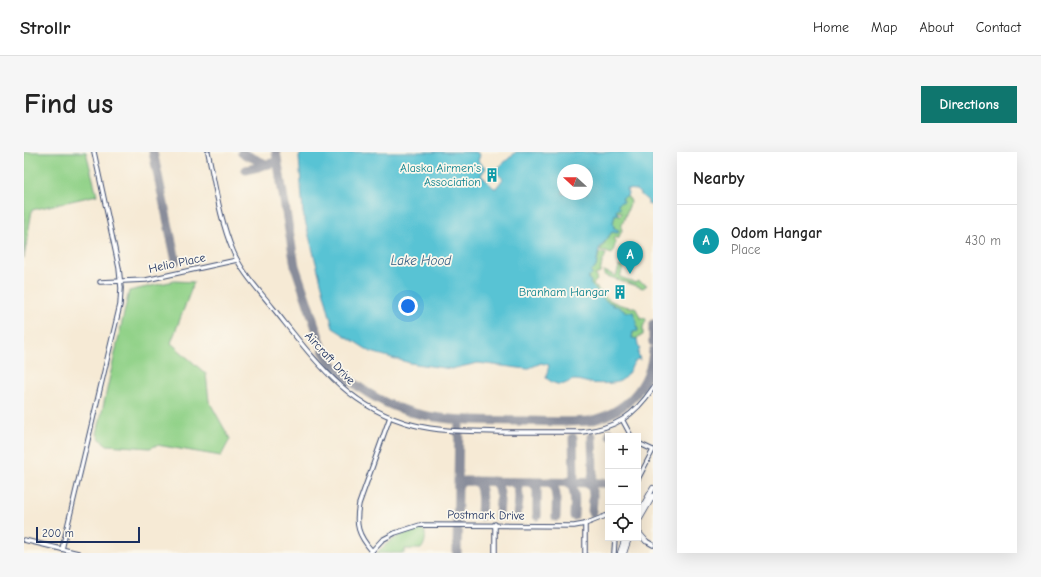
<!DOCTYPE html>
<html lang="en">
<head>
<meta charset="utf-8">
<style>
	body { margin:0; font-family:"Comic Neue",sans-serif; background:#f6f6f6; color:#222 }
	.controls { position:absolute; right:12px; bottom:12px; display:grid; overflow:hidden; border-radius:0px; box-shadow:0 4px 16px #0002 }
	.controls button { width:36px; height:36px; display:grid; place-items:center; padding:0; border:0; border-bottom:1px solid #e0e0e0; background:#fff; color:#222; font:20px sans-serif }
	.compass { position:absolute; left:533px; top:12px; width:36px; height:36px; border-radius:50%; background:#fff; box-shadow:0 4px 16px #0002; rotate:291deg }
	.scale { position:absolute; left:12px; bottom:10px; width:104px; box-sizing:border-box; padding-left:4px; border:2px solid #1b2f5e; border-top:0; font-size:11px; line-height:14px; white-space:nowrap; color:#1b2f5e; -webkit-text-stroke:3px #fbf7ec; paint-order:stroke }
	.you { position:absolute; left:384px; top:154px; width:14px; height:14px; margin:-10px; border:3px solid #fff; border-radius:50%; background:#1a73e8; box-shadow:0 0 0 6px #1a73e833 }
	.badge { display:grid; place-items:center; width:26px; height:26px; border-radius:50%; background:#0f766e; color:#fff; font-size:13px; font-weight:700 }
	.pin { position:absolute; translate:-50% -33px; filter:drop-shadow(0 1px 2px #0008) }
	.pin::after { content:''; position:absolute; top:21px; width:14px; height:12px; background:inherit; clip-path:polygon(0 0,100% 0,50% 100%) }
	.list { margin:0; padding:0; list-style:none }
	h2 { display:flex; justify-content:space-between; align-items:center; height:52px; margin:0; padding:0 16px; font-size:17px }
	h2 small { font-size:13px; font-weight:400; color:#767676 }
	.list li { display:grid; grid-template-columns:26px 1fr auto; gap:12px; align-items:center; box-sizing:border-box; height:72px; padding:0 16px; border-top:1px solid #e0e0e0 }
	.list b { display:block; font-size:15px; white-space:nowrap }
	.list p { margin:0; font-size:13px; white-space:nowrap; color:#767676 }
	.list em { font-size:13px; font-style:normal; color:#767676 }
	.icon { flex:none; width:22px; height:22px; fill:none; stroke:currentColor; stroke-width:2; stroke-linecap:round; stroke-linejoin:round }
	.map { position:relative; flex:none; width:629px; height:401px; overflow:hidden; border-radius:0px }
	header { display:flex; align-items:center; gap:24px; box-sizing:border-box; height:56px; padding:0 20px; background:#fff; border-bottom:1px solid #e0e0e0 }
	header strong { font-size:19px }
	nav { display:flex; gap:22px; margin-inline-start:auto; font-size:14px }
	.intro { display:flex; align-items:center; justify-content:space-between; box-sizing:border-box; height:96px; padding:0 24px }
	h1 { margin:0; font-size:28px }
	.button { padding:10px 18px; border-radius:0px; background:#0f766e; color:#fff; font-size:14px; font-weight:700 }
	main { display:flex; gap:24px; padding:0 24px }
	aside { flex:1; background:#fff; border-radius:0px; box-shadow:0 4px 16px #0002 }
	.map>svg:first-child { display:block }
	.green { fill:#92d289; stroke:#568074 }
	.water { fill:#59c3d4; stroke:#3a7999; fill-rule:evenodd }
	.lines { fill:none; stroke-linecap:round; stroke-linejoin:round }
	.stream { stroke:#59c3d4; stroke-width:1 }
	.taxiway { stroke:#888c9a; stroke-width:9 }
	.minor-casing { stroke:#3c4b70; stroke-width:5.5 }
	.major-casing { stroke:#3c4b70; stroke-width:6 }
	.minor { stroke:#fff; stroke-width:3.5 }
	.major { stroke:#fff; stroke-width:4.5 }
	.labels { text-anchor:middle; stroke-width:3.5; stroke-linejoin:round; paint-order:stroke }
	.culture-label { font-size:12px; fill:#0d838f; stroke:#fbf7ec; text-anchor:end }
	.street-label { font-size:12px; fill:#1b2f5e; stroke:#fbf7ec }
	.water-label { font-size:13px; font-style:italic; fill:#2e5b81; stroke:#fbf7ec }
</style>
</head>
<body>
<header>
<strong>Strollr</strong>
<nav><a>Home</a><a>Map</a><a>About</a><a>Contact</a></nav>
</header>
<div class="intro"><h1>Find us</h1><a class="button">Directions</a></div>
<main>
<div class="map">
<svg width="629" height="401" viewBox="0 0 629 401">
	<rect width="100%" height="100%" fill="#fbf7ec"/>
	<filter id="ink" filterUnits="userSpaceOnUse"><feTurbulence type="fractalNoise" baseFrequency=".025" numOctaves="2"/><feDisplacementMap in="SourceGraphic" scale="8" xChannelSelector="R" yChannelSelector="G"/><feConvolveMatrix kernelMatrix="1 2 1 2 8 2 1 2 1" color-interpolation-filters="sRGB"/></filter>
	<filter id="wash" filterUnits="userSpaceOnUse"><feTurbulence type="fractalNoise" baseFrequency=".012" numOctaves="4" result="noise"/><feDisplacementMap in="SourceGraphic" scale="16" xChannelSelector="R" yChannelSelector="G"/><feGaussianBlur stdDeviation="0.9" result="paint"/><feColorMatrix in="noise" values="0 0 0 0 0 0 0 0 0 0 0 0 0 0 0 0 0 1.4 0 .05"/><feComposite in="paint" operator="in"/></filter>
	<g filter="url(#wash)">
		<rect width="100%" height="100%" fill="#f6ead5"/>
		<g class="green">
			<polygon points="0,0 62,0 73,43 8,58 0,106"/>
			<path d="M 603,44 L 607,49 L 597,75 L 598,78 L 594,87 L 592,85 L 589,87 L 592,90 L 588,102 L 576,98 L 586,82 L 588,80 L 593,81 C 588,74 589,70 591,62 L 597,63 L 598,60 L 592,60 L 593,57 L 596,57 L 594,53 L 596,50 L 600,49 L 598,46 L 599,45 Z"/>
			<path d="M 575,100 L 582,102 L 578,111 L 576,121 L 571,123 L 573,128 L 569,132 C 574,137 578,142 583,146 C 589,151 603,156 611,155 L 617,167 L 621,166 L 622,168 L 619,175 L 619,183 L 614,185 L 613,187 L 608,186 L 609,180 L 614,179 L 612,174 L 613,171 L 609,160 C 601,162 596,155 589,154 L 589,152 L 585,151 L 577,146 L 577,144 C 571,138 558,127 567,119 C 568,117 571,117 572,115 Z"/>
			<polygon points="594,114 599,115 596,125 612,131 614,129 623,133 619,136 580,123 580,119 592,124 595,115"/>
			<polygon points="150,129 170,130 147,191 182,222 185,249 206,287 197,304 133,293 126,296 83,293 76,287 73,282 105,139"/>
			<path d="M 398,377 L 401,380 C 402,386 401,392 397,397 L 381,397 L 381,401 L 353,401 C 365,388 380,379 398,377 Z"/>
		</g>
		<path class="water" d="M 278,0 L 452,0 L 456,3 L 454,9 L 462,16 L 457,23 L 470,36 L 472,36 L 479,27 L 472,20 L 474,16 L 492,0 L 629,0 L 629,54 L 624,52 L 624,49 L 612,38 L 602,37 L 604,41 L 603,44 L 598,46 L 600,50 L 596,50 L 594,53 L 597,56 L 593,57 L 592,60 L 594,61 L 593,63 L 591,62 L 589,71 L 590,76 L 595,78 L 594,81 L 588,80 L 575,97 L 572,115 L 566,120 L 568,122 L 568,123 L 565,124 L 564,125 L 564,127 L 567,129 L 566,132 C 576,140 576,148 589,152 L 589,154 L 593,154 L 602,160 L 609,160 L 613,171 L 612,174 L 614,177 L 614,179 L 609,180 L 608,186 L 613,187 L 614,194 L 616,196 L 614,201 L 616,208 L 613,207 C 607,213 605,224 596,229 C 591,232 572,232 566,231 C 560,230 556,228 551,228 C 544,228 543,234 533,232 C 529,231 526,229 522,226 L 525,213 L 517,211 L 503,217 L 454,211 L 427,217 L 386,211 L 347,200 L 309,176 L 279,61 L 275,5 ZM 539,18 L 563,18 L 563,42 L 539,42 Z"/>
		<g class="lines">
			<polyline class="stream" points="616,248 629,228"/>
			<g class="taxiway">
				<polyline points="129,0 152,109"/>
				<path d="M 252,0 L 271,114 L 300,200 C 307,214 315,219 327,229 C 381,272 433,268 498,269 C 520,269 543,271 565,269 C 601,261 626,235 629,199"/>
				<polyline points="218,1 242,12"/>
				<path d="M 222,18 C 233,16 242,12 253,10"/>
				<polyline points="629,172 629,190"/>
				<polyline points="586,281 586,284"/>
				<path d="M 451,329 C 461,334 457,354 457,364"/>
				<path d="M 469,329 C 480,334 475,354 475,364"/>
				<path d="M 488,330 C 499,334 494,354 493,364"/>
				<polyline points="506,330 510,332 513,336 513,364"/>
				<path d="M 525,330 C 535,335 532,355 532,365"/>
				<polyline points="543,330 547,329 550,324 549,286"/>
				<path d="M 543,330 C 554,334 550,355 550,364"/>
				<polyline points="562,331 567,328 569,322 568,285"/>
				<path d="M 562,331 C 573,334 568,352 568,361"/>
				<polyline points="434,334 438,330 441,329 580,331 584,332"/>
				<polyline points="433,401 435,268"/>
			</g>
		</g>
	</g>
	<g filter="url(#ink)">
		<g class="lines">
			<defs>
				<g id="minor">
					<path d="M 184,0 C 191,33 196,68 209,99 C 218,121 235,138 249,156 C 290,207 323,256 390,273 C 418,280 445,279 474,280 C 502,280 530,280 558,280 C 592,276 610,264 629,236"/>
					<polyline points="76,130 122,128 213,108"/>
					<polyline points="599,269 607,284"/>
					<polyline points="614,291 629,298"/>
					<polyline points="614,327 629,298"/>
					<polyline points="0,388 54,401"/>
					<polyline points="622,389 629,393"/>
					<polyline points="38,397 96,153 97,136 95,116 70,0"/>
					<path d="M 348,399 C 334,383 331,373 335,352 L 366,265"/>
					<polyline points="346,401 358,388 371,381 396,373 550,374 561,372 584,363"/>
					<polyline points="471,401 471,372"/>
					<polyline points="561,401 561,372"/>
					<polyline points="590,401 591,386"/>
				</g>
				<g id="major">
					<polyline points="614,363 629,336"/>
					<polyline points="615,369 615,381 622,389"/>
					<polyline points="614,370 629,344"/>
					<polyline points="596,401 601,386"/>
					<polyline points="600,401 605,386"/>
				</g>
			</defs>
			<use href="#minor" class="minor-casing"/>
			<use href="#major" class="major-casing"/>
			<use href="#minor" class="minor"/>
			<use href="#major" class="major"/>
		</g>
	</g>
	<defs>
		<symbol id="building-bare" viewBox="-9 -9 18 18"><path d="M-4-6H4V6H1V3H-1V6H-4ZM-2.5-4.3h1.7v1.8h-1.7ZM.8-4.3h1.7v1.8H.8ZM-2.5-1h1.7V.8h-1.7ZM.8-1h1.7V.8H.8Z" fill="#0f9aa8" stroke="#fbf7ec" stroke-width="2.5" paint-order="stroke"/></symbol>
	</defs>
	<g fill-rule="evenodd">
		<use href="#building-bare" x="458" y="13" width="20" height="20"/>
		<use href="#building-bare" x="586" y="130" width="20" height="20"/>
	</g>
	<g class="labels">
		<g class="culture-label">
			<text x="457" y="20">Alaska Airmen's<tspan x="457" dy="14">Association</tspan></text>
			<text x="585" y="144">Branham Hangar</text>
		</g>
		<g class="street-label">
			<text transform="translate(153 111) rotate(-12)" y="4">Helio Place</text>
			<text transform="translate(306 206) rotate(47)" y="4">Aircraft Drive</text>
			<text transform="translate(462 363) rotate(1)" y="4">Postmark Drive</text>
		</g>
		<g class="water-label">
			<text x="397" y="113">Lake Hood</text>
		</g>
	</g>
</svg>
<div class="controls">
<button>+</button>
<button>−</button>
<button><svg class="icon" aria-label="locate" viewBox="0 0 24 24"><circle cx="12" cy="12" r="6"/><path d="M12 2v4M12 18v4M2 12h4M18 12h4"/></svg></button>
</div>
<svg class="compass" viewBox="-18 -18 36 36"><path d="M0-13l5 13h-10z" fill="#e53935"/><path d="M0 13l5-13h-10z" fill="#767676"/></svg>
<div class="scale">200 m</div>
<div class="you"></div>
<div class="pin badge" style="left:606px;top:122px;background:#0f9aa8">A</div>
</div>
<aside>
<h2>Nearby<small></small></h2>
<ul class="list">
<li><span class="badge" style="background:#0f9aa8">A</span><div><b>Odom Hangar</b><p>Place</p></div><em>430 m</em></li>
</ul>
</aside>
</main>
</body>
</html>
